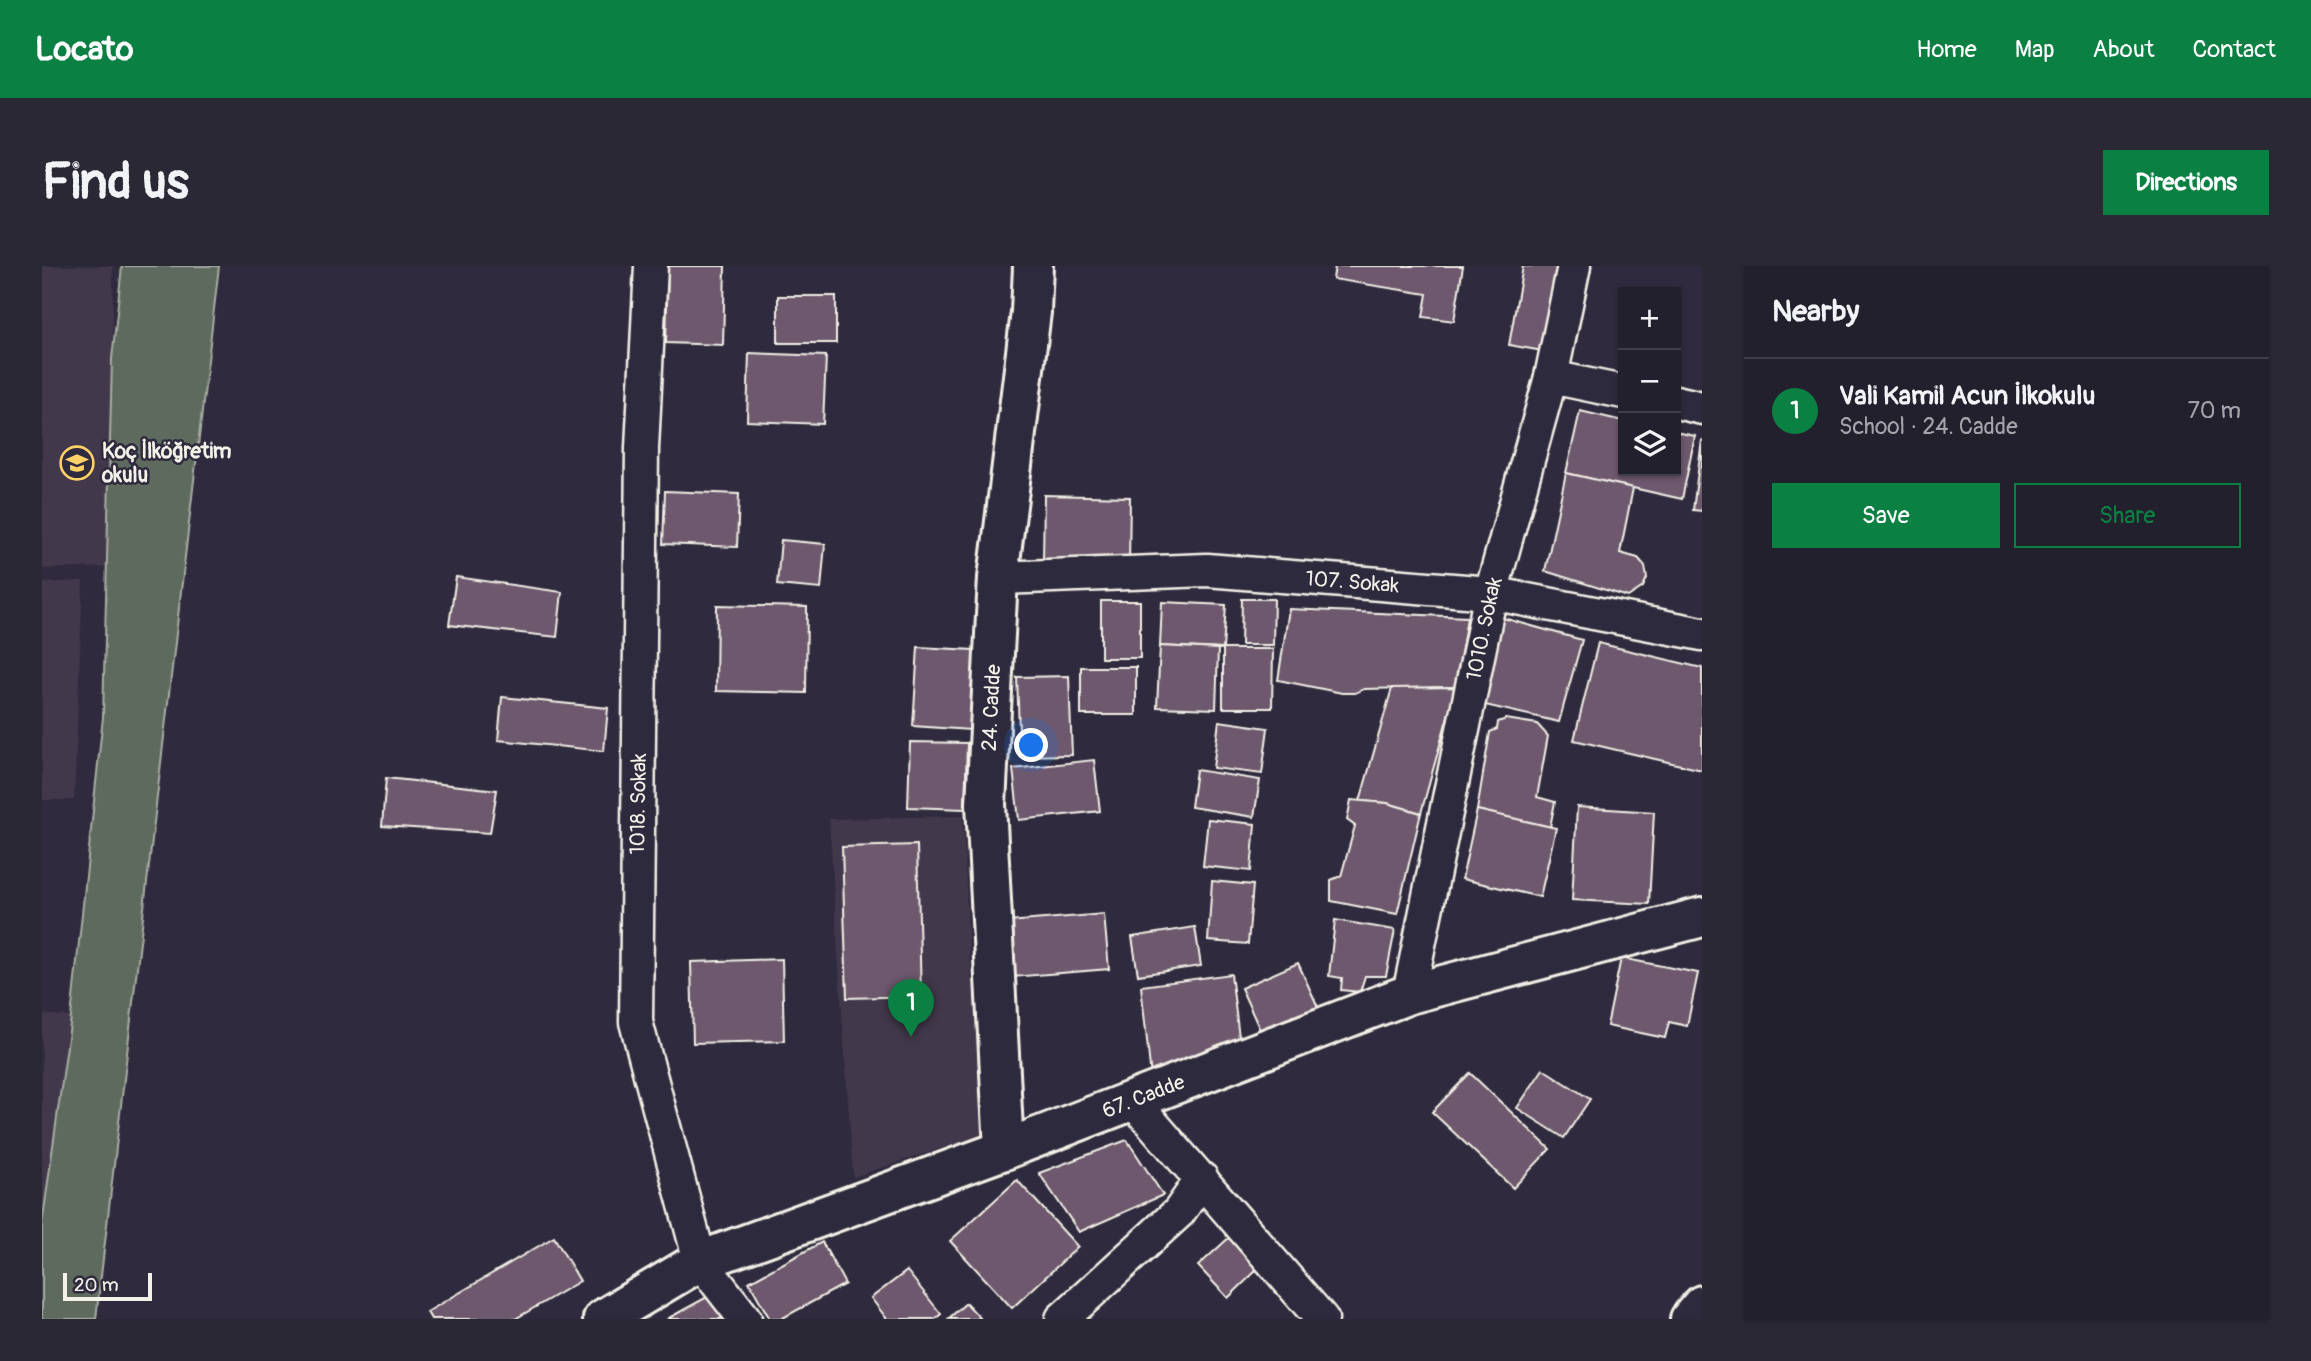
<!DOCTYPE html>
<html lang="en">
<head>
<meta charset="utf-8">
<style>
	body { margin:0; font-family:Pangolin,sans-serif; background:#2b2836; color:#f1f3f6 }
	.controls { position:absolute; right:21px; top:21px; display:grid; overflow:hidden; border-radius:0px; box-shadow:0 2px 5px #0004 }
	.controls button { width:63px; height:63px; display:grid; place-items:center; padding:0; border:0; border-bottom:2px solid #403e4a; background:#23202e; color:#f1f3f6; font:35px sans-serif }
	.scale { position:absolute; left:21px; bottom:18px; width:89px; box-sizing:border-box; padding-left:7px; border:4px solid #f4f1e8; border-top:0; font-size:19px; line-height:24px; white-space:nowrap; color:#f4f1e8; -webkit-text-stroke:5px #2f2a3d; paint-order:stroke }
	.you { position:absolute; left:990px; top:480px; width:24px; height:24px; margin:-18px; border:5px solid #fff; border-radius:50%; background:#1a73e8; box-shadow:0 0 0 10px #1a73e833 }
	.badge { display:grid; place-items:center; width:46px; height:46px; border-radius:50%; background:#0b8043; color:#fff; font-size:23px; font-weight:700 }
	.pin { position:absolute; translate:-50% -58px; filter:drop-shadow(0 2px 4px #0008) }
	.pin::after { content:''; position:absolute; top:37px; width:24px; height:21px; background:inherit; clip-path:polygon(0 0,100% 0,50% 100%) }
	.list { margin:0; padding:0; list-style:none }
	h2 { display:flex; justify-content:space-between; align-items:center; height:91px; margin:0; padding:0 28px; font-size:30px }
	h2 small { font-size:23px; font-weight:400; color:#a3a3aa }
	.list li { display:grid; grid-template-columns:46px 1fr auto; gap:21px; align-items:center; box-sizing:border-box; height:105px; padding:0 28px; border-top:2px solid #403e4a }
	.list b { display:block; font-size:26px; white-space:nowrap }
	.list p { margin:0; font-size:23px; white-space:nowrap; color:#a3a3aa }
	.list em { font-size:23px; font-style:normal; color:#a3a3aa }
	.actions { display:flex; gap:14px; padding:21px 28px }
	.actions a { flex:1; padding:16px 0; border:2px solid #0b8043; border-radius:0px; text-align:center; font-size:24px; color:#0b8043 }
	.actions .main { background:#0b8043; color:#fff }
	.icon { flex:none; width:38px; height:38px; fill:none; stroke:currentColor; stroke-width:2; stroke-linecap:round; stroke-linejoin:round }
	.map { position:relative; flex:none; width:1660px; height:1053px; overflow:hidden; border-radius:0px }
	header { display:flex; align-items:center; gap:42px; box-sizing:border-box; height:98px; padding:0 35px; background:#0b8043; color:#fff }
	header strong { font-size:33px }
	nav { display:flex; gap:38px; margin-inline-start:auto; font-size:24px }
	.intro { display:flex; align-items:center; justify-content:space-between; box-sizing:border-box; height:168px; padding:0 42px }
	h1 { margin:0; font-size:49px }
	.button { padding:18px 32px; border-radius:0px; background:#0b8043; color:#fff; font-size:24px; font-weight:700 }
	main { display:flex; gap:42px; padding:0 42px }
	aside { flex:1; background:#23202e; border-radius:0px; box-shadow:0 2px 5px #0004 }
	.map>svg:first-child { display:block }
	.built { fill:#42384b }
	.green { fill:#5e6a5f; stroke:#a9aea4; stroke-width:2 }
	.building { fill:#6d586d; stroke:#f4f1e8; stroke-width:2 }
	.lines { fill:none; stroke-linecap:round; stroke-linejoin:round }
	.street-casing { stroke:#f4f1e8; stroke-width:37 }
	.secondary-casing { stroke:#f4f1e8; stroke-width:44 }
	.street { stroke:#2f2a3d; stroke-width:32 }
	.secondary { stroke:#2f2a3d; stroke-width:38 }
	.labels { text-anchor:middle; stroke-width:5; stroke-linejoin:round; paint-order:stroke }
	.poi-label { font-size:21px; font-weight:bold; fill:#f4f1e8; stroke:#2f2a3d; text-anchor:start }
	.street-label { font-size:21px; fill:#f4f1e8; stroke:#2f2a3d }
</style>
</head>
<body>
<header>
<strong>Locato</strong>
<nav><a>Home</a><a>Map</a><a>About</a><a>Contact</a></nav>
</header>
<div class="intro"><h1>Find us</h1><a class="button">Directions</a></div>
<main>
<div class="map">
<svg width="1660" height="1053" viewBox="0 0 1660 1053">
	<rect width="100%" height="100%" fill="#2f2a3d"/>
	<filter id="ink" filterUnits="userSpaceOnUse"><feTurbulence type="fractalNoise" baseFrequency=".0143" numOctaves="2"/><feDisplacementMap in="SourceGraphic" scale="14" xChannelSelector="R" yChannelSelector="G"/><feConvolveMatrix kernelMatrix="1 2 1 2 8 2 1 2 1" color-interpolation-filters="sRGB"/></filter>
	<g filter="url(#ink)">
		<g class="built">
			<polygon points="0,0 71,0 69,301 0,303"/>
			<polygon points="41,315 32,534 0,534 0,317"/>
			<polygon points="921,550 927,685 945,856 937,870 811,911 787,553"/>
			<polygon points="0,748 29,751 0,959"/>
		</g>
		<polygon class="green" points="80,0 177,0 54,1053 0,1053 0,959 29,751 61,451 70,93"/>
		<g class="building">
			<polygon points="626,0 683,0 681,79 624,77"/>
			<polygon points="1293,0 1421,0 1412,55 1381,51 1385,28 1291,13"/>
			<polygon points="1481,0 1516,0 1501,85 1467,79"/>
			<rect x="736" y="30" width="58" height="47"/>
			<polygon points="707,87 784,90 781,158 705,155"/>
			<polygon points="1538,145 1581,155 1581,205 1634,205 1634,166 1653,170 1640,233 1524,207"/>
			<polygon points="1660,174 1660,245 1651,244"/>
			<polygon points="1524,207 1591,222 1578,287 1596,292 1603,300 1605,312 1601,321 1586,331 1503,305"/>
			<polygon points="623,225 697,228 695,281 621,278"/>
			<polygon points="1002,229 1088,231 1087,297 1001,296"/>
			<polygon points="739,274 783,278 779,323 735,319"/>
			<polygon points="414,311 520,326 515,371 407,359"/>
			<polygon points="1200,333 1232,333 1231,379 1199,379"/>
			<rect x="1059" y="335" width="39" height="57"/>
			<polygon points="1120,336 1184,339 1181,383 1118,380"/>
			<polygon points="675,339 765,341 764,427 674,425"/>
			<polygon points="1247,343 1425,351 1414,421 1322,423 1313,427 1300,427 1236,414"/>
			<polygon points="1461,352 1540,374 1517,456 1439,438"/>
			<polygon points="1556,377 1660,402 1660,504 1532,474"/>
			<polygon points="1118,380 1176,383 1174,443 1115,441"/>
			<polygon points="876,381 932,384 928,464 871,460"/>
			<polygon points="1181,383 1231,383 1230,442 1181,442"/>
			<rect x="1039" y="401" width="55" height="48"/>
			<polygon points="1027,410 1030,489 978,490 975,411"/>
			<polygon points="1414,421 1379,547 1345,537 1318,535 1350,422"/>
			<polygon points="460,431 566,442 562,485 456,474"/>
			<polygon points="1464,453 1495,458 1506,470 1495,531 1513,536 1508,561 1435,544 1448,466 1455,463 1456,456"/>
			<polygon points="1177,455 1226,462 1220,508 1171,502"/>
			<polygon points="868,476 925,477 923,543 866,541"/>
			<polygon points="1052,494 1058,545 977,554 971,503"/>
			<polygon points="1154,504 1218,514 1212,551 1149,541"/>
			<polygon points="344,512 455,524 448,567 340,560"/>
			<polygon points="1309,534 1345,537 1379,547 1355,648 1289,635 1289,614 1299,610 1313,560 1305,554"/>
			<polygon points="1535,541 1612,546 1607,638 1530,634"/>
			<polygon points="1435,544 1514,562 1498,631 1420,613"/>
			<polygon points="1166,553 1213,558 1209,605 1161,600"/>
			<polygon points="875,579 879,730 805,732 800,581"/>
			<polygon points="1170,615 1211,619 1206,678 1166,675"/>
			<polygon points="1062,648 1067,703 970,711 966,656"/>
			<polygon points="1293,654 1353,664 1344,710 1323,710 1318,726 1299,724 1300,712 1287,710"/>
			<polygon points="1153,661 1159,700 1096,709 1090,671"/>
			<polygon points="1579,692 1656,707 1645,760 1627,756 1623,772 1565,760"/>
			<polygon points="740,693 742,775 651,777 649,696"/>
			<polygon points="1256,697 1280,750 1223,775 1199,722"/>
			<polygon points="1189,708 1198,779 1109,811 1099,720"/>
			<polygon points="1501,803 1548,833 1522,872 1475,842"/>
			<polygon points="1428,807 1508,883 1471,922 1390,846"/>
			<polygon points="1085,874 1121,929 1037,966 997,907"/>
			<polygon points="975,914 1036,981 970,1042 908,975"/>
			<polygon points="1190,969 1219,1000 1186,1032 1156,1000"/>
			<polygon points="512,971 538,1015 473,1053 389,1053 385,1046"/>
			<polygon points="780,976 803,1018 739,1053 728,1053 707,1016"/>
			<polygon points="865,1005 899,1048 893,1053 845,1053 829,1032"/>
			<polygon points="665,1031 681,1053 625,1053"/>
			<polygon points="924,1037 939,1053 906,1053"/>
		</g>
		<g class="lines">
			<defs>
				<g id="street">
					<polyline points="609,0 600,182 594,756 658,995 703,1053"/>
					<polyline points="1509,111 1581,126"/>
					<polyline points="1634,136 1660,142"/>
					<path id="s1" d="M 956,312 L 1165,304 L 1449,327 L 1660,368"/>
					<path id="s2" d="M 1367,728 L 1449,327 L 1509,111 L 1532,0"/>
					<polyline points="1091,835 1280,1053"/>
					<polyline points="1020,1053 1137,946 1160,913"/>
				</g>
				<g id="secondary">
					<path id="s3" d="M 962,884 L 944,538 L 956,312 L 989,46 L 991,0"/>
					<path id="s4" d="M 561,1053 L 658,995 L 962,884 L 1367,728 L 1660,651"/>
					<polyline points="1648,1053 1660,1039"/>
				</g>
			</defs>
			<use href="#street" class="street-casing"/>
			<use href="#secondary" class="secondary-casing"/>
			<use href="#street" class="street"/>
			<use href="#secondary" class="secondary"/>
		</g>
	</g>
	<defs>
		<symbol id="school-ring" viewBox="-11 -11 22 22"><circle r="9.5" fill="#2f2a3d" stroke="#ffd166" stroke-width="1.5"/><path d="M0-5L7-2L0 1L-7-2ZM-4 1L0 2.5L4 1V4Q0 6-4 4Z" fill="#ffd166"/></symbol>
	</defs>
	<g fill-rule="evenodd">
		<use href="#school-ring" x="16" y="178" width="38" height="38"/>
	</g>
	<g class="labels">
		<g class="poi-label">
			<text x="60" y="192">Koç İlköğretim<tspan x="60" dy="24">okulu</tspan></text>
		</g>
		<g class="street-label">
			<text dy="7" stroke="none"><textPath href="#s1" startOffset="355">107. Sokak</textPath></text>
			<text dy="7" stroke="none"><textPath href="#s2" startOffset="373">1010. Sokak</textPath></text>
			<text dy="7" stroke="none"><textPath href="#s3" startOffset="443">24. Cadde</textPath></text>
			<text transform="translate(596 538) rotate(-89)" y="7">1018. Sokak</text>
			<text dy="7" stroke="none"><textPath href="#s4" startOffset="586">67. Cadde</textPath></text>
		</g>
	</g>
</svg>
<div class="controls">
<button>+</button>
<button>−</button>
<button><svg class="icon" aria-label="layers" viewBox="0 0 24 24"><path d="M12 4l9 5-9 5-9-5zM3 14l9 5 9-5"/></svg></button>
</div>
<div class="scale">20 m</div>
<div class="you"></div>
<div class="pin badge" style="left:869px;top:771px">1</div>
</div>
<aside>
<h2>Nearby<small></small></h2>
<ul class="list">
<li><span class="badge">1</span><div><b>Vali Kamil Acun İlkokulu</b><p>School · 24. Cadde</p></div><em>70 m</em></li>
</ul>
<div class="actions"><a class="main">Save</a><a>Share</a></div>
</aside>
</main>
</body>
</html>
